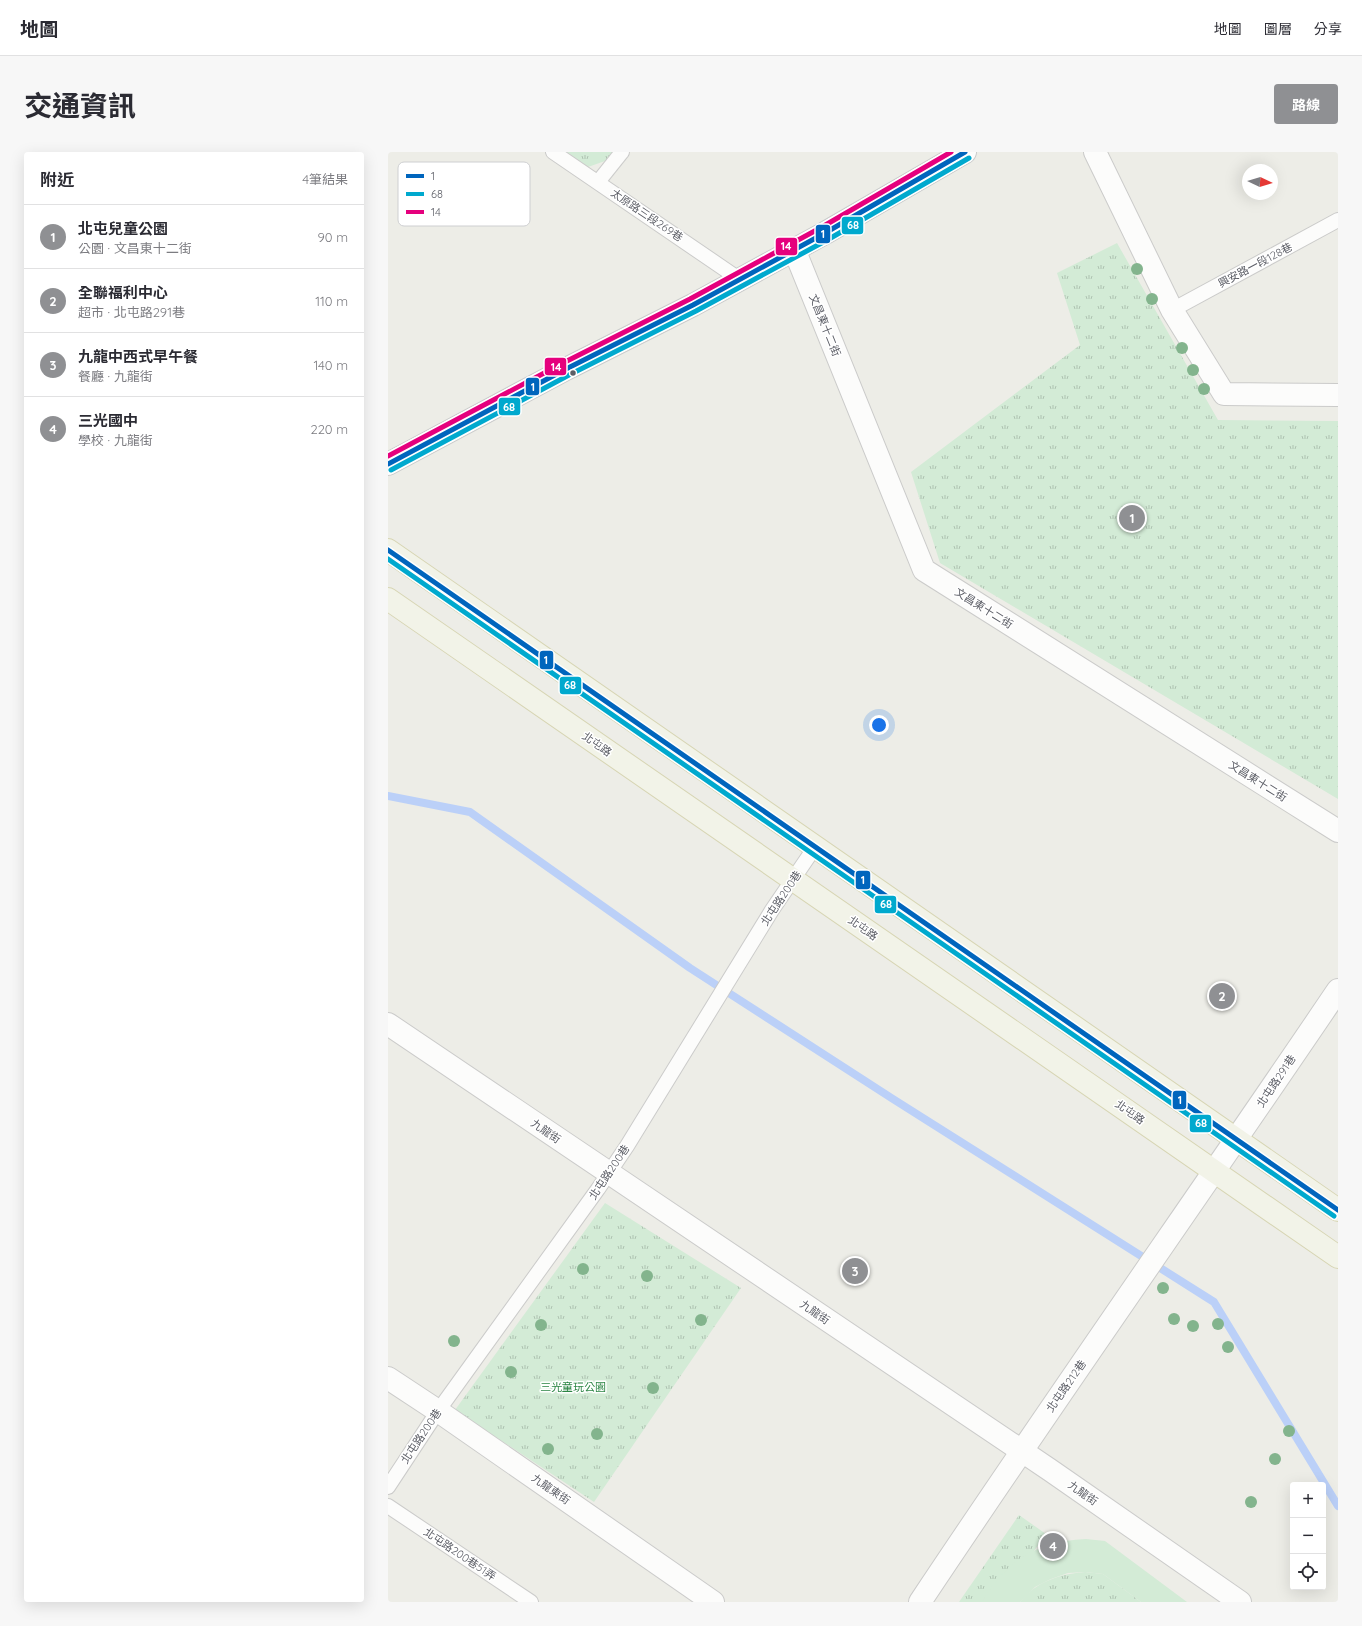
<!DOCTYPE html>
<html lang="zh-TW">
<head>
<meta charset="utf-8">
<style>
	body { margin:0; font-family:Quicksand,"Noto Sans TC",sans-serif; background:#f7f7f7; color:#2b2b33 }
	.controls { position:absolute; right:12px; bottom:12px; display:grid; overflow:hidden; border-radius:4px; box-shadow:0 4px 16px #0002 }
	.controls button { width:36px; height:36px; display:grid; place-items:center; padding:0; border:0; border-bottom:1px solid #e1e1e2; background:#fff; color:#2b2b33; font:20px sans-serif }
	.compass { position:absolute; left:854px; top:12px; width:36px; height:36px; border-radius:50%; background:#fff; box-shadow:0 4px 16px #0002; rotate:94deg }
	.you { position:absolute; left:491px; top:573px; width:14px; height:14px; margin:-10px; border:3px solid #fff; border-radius:50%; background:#1a73e8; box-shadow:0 0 0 6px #1a73e833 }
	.badge { display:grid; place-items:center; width:26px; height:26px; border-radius:50%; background:#8f9093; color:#fff; font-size:13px; font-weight:700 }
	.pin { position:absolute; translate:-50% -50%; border:2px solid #fff; box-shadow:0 1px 4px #0006 }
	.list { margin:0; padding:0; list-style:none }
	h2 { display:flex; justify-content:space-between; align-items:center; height:52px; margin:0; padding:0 16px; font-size:17px }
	h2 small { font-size:13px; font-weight:400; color:#7c7c81 }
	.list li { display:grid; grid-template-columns:26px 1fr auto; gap:12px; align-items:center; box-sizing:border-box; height:64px; padding:0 16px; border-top:1px solid #e1e1e2 }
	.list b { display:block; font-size:15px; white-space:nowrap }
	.list p { margin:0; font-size:13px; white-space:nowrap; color:#7c7c81 }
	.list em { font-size:13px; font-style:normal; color:#7c7c81 }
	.icon { flex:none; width:22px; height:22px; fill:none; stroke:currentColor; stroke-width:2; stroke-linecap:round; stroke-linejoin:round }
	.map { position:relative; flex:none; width:950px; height:1450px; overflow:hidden; border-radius:4px }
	header { display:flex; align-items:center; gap:24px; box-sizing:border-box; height:56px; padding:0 20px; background:#fff; border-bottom:1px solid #e1e1e2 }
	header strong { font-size:19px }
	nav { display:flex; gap:22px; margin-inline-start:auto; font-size:14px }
	.intro { display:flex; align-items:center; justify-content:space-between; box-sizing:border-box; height:96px; padding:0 24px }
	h1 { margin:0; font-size:28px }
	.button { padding:10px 18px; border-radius:4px; background:#8f9093; color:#fff; font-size:14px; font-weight:700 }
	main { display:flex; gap:24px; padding:0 24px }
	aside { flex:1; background:#fff; border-radius:4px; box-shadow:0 4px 16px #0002 }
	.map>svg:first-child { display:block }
	.grass { fill:url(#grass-tufts) }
	.pitch { fill:#d3ebd6 }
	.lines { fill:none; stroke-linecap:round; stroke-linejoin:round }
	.stream { stroke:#bbd0f8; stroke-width:8 }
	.lane-casing { stroke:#cbcbca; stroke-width:16 }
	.street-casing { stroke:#cbcbca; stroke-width:24 }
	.secondary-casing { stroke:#cacbcb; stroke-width:24 }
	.primary-casing { stroke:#d7d5b3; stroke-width:24 }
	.lane { stroke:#fcfcfb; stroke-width:14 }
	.street { stroke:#fcfcfb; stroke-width:22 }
	.secondary { stroke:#fcfcfb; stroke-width:22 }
	.primary { stroke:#f2f3e8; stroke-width:22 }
	.bus-1-casing { stroke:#fff; stroke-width:8 }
	.bus-2-casing { stroke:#fff; stroke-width:8 }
	.bus-3-casing { stroke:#fff; stroke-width:8 }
	.bus-1 { stroke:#0065bd; stroke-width:5 }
	.bus-2 { stroke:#00a9ce; stroke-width:5 }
	.bus-3 { stroke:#e5007d; stroke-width:5 }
	.tree { fill:#83b48d }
	.bus-dot { fill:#5c5e66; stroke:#fff; stroke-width:1.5 }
	.labels { text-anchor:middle; stroke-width:3; stroke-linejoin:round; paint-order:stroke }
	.street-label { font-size:11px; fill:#5c5e66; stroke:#fff }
	.park-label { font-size:11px; fill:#2c8544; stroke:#fff }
	.key { fill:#fff; stroke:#cecfd1; stroke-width:1 }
	.key-label { font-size:11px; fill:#5c5e66 }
	.line-badge { stroke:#fff; stroke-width:1.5 }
	.badge-label { font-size:11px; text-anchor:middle; font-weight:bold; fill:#fff }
</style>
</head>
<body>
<header>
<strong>地圖</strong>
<nav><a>地圖</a><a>圖層</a><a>分享</a></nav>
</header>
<div class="intro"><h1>交通資訊</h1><a class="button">路線</a></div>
<main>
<aside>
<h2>附近<small>4筆結果</small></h2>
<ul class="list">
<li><span class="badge">1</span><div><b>北屯兒童公園</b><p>公園 · 文昌東十二街</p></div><em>90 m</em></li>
<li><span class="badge">2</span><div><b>全聯福利中心</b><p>超市 · 北屯路291巷</p></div><em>110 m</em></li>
<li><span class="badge">3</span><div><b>九龍中西式早午餐</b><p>餐廳 · 九龍街</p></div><em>140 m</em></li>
<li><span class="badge">4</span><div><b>三光國中</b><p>學校 · 九龍街</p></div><em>220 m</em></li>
</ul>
</aside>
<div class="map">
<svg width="950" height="1450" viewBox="0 0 950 1450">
	<defs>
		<pattern id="grass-tufts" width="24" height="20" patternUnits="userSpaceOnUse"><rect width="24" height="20" fill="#d3ebd6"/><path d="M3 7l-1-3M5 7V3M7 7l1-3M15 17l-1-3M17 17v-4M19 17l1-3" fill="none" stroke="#aec2b1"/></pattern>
	</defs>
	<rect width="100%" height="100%" fill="#edede7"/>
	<g class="grass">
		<polygon points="179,0 225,0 217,9 200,15"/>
		<polygon points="729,91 830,268 950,269 950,647 552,411 523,320 692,193 669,121"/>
		<polygon points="217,1051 353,1136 206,1350 67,1258"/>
		<polygon points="631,1363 658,1382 610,1450 571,1450"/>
		<path d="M 697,1420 L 715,1422 L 753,1450 L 632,1450 C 648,1429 673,1422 697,1420 Z"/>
	</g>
	<path class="pitch" d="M 698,1387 L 717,1389 L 799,1450 L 753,1450 L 715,1422 L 697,1420 L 680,1421 L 663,1427 L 647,1435 L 632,1450 L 594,1450 C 618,1408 650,1389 698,1387 Z"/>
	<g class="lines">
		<polyline class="stream" points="0,644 82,660 302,816 505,947 826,1150 950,1354"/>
		<defs>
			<g id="lane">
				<polyline points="165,0 351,127"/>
				<polyline points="210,30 234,0"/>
				<polyline points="784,158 950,68"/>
				<polyline points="0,1335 50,1259 210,1037 239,994 384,758 427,695"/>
				<polyline points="0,1354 143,1450"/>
			</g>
			<g id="street">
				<polyline points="707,0 784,158 836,242 950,243"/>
				<polyline points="406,97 536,418 950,679"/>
				<polyline points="0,872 662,1318 852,1450"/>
				<polyline points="0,1226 50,1259 325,1450"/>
				<path d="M 532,1450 C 669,1244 812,1042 950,838"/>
			</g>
			<polyline id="secondary" points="0,312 178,217 305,153 437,81 577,0"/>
			<g id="primary">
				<polyline points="0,398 950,1058"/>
				<polyline points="0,447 950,1105"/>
			</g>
		</defs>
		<use href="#lane" class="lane-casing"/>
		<use href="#street" class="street-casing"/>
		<use href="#secondary" class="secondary-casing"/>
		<use href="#primary" class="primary-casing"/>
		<use href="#lane" class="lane"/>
		<use href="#street" class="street"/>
		<use href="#secondary" class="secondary"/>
		<use href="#primary" class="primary"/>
		<defs>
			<g id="bus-1">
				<polyline points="0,312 178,217 305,153 437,81 577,0"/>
				<polyline points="0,398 950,1058"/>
			</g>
			<g id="bus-2">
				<polyline points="3,318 181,223 308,159 441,87 581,6"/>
				<polyline points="0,407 946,1064"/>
			</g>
			<polyline id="bus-3" points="0,304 175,211 302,147 434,75 563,0"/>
		</defs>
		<use href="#bus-1" class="bus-1-casing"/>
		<use href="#bus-2" class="bus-2-casing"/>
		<use href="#bus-3" class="bus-3-casing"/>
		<use href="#bus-1" class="bus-1"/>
		<use href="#bus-2" class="bus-2"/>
		<use href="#bus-3" class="bus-3"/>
	</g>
	<g class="tree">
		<circle cx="749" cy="117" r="6"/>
		<circle cx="764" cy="147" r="6"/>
		<circle cx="794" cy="196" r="6"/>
		<circle cx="805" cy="218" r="6"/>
		<circle cx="816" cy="237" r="6"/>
		<circle cx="195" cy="1117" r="6"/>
		<circle cx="259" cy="1124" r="6"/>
		<circle cx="775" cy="1136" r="6"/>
		<circle cx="786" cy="1167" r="6"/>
		<circle cx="313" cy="1168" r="6"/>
		<circle cx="830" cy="1172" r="6"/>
		<circle cx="153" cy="1173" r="6"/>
		<circle cx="805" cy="1174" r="6"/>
		<circle cx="66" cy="1189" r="6"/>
		<circle cx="840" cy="1195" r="6"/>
		<circle cx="123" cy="1220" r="6"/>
		<circle cx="265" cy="1236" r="6"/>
		<circle cx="901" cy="1279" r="6"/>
		<circle cx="209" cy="1282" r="6"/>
		<circle cx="160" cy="1297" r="6"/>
		<circle cx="887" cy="1307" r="6"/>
		<circle cx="863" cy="1350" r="6"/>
	</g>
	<circle class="bus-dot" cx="185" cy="221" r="3.5"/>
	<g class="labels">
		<g class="street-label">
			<text transform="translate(259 63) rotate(34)" y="4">太原路三段269巷</text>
			<text transform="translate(867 113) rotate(-28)" y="4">興安路一段128巷</text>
			<text transform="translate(437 173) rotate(68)" y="4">文昌東十二街</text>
			<text transform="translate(596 456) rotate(32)" y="4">文昌東十二街</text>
			<text transform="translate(209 592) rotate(35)" y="4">北屯路</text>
			<text transform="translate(870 629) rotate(32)" y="4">文昌東十二街</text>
			<text transform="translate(393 746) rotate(-56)" y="4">北屯路200巷</text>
			<text transform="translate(475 776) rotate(35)" y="4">北屯路</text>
			<text transform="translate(888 929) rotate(-56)" y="4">北屯路291巷</text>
			<text transform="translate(742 960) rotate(35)" y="4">北屯路</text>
			<text transform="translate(158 979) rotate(34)" y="4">九龍街</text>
			<text transform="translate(221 1020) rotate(-56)" y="4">北屯路200巷</text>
			<text transform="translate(427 1160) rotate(34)" y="4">九龍街</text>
			<text transform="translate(678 1234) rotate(-55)" y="4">北屯路212巷</text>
			<text transform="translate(33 1284) rotate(-56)" y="4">北屯路200巷</text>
			<text transform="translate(163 1337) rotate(35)" y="4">九龍東街</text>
			<text transform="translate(695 1341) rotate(35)" y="4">九龍街</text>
			<text transform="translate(72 1402) rotate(34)" y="4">北屯路200巷51弄</text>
		</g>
		<g class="park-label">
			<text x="185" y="1239">三光童玩公園</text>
		</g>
	</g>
	<rect x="10" y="10" width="132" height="64" rx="6" class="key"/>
	<rect x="18" y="22" width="18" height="4" fill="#0065bd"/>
	<rect x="18" y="40" width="18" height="4" fill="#00a9ce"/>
	<rect x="18" y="58" width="18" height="4" fill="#e5007d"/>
	<g class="key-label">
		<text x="43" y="28">1</text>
		<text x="43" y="46">68</text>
		<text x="43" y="64">14</text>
	</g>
	<g class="line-badge">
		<rect x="453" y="64" width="23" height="19" rx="4" fill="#00a9ce"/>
		<rect x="427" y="72" width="16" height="20" rx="4" fill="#0065bd"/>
		<rect x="387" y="85" width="23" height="19" rx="4" fill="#e5007d"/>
		<rect x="156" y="205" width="23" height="19" rx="4" fill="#e5007d"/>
		<rect x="137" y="225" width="15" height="19" rx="4" fill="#0065bd"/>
		<rect x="110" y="245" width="23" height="19" rx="4" fill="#00a9ce"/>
		<rect x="151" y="498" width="15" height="20" rx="4" fill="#0065bd"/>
		<rect x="171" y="524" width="23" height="19" rx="4" fill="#00a9ce"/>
		<rect x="467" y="718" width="16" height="20" rx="4" fill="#0065bd"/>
		<rect x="486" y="743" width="23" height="19" rx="4" fill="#00a9ce"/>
		<rect x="784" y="938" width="15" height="20" rx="4" fill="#0065bd"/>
		<rect x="801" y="962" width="23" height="19" rx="4" fill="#00a9ce"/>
	</g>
	<g class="badge-label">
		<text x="465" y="77">68</text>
		<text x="435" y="86">1</text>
		<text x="398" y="98">14</text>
		<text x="168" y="219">14</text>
		<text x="145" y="239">1</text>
		<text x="121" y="259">68</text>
		<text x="158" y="512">1</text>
		<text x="182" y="537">68</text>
		<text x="475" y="732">1</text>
		<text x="498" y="756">68</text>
		<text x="792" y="952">1</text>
		<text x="813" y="975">68</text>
	</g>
</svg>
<div class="controls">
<button>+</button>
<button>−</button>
<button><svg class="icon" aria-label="locate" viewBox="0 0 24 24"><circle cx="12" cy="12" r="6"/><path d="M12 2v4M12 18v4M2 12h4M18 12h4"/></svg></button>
</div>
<svg class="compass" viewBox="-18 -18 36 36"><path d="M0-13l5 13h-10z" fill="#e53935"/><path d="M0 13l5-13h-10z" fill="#7c7c81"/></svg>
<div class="you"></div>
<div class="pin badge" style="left:744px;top:366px">1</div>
<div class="pin badge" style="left:834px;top:844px">2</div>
<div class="pin badge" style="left:467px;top:1119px">3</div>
<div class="pin badge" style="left:665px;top:1394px">4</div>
</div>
</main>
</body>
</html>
